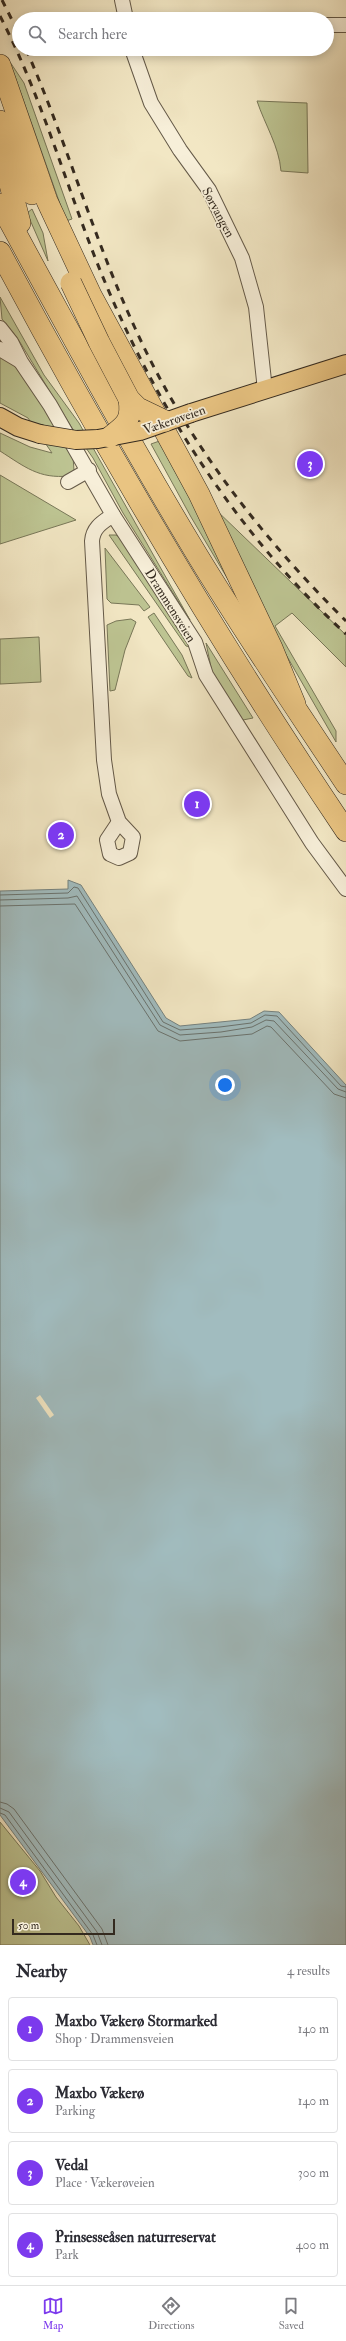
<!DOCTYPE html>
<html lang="en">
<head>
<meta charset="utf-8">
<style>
	body { margin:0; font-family:"IM FELL Double Pica",serif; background:#f2f2f3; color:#2b2b33 }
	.scale { position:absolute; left:12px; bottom:10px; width:103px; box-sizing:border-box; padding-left:4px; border:2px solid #342a1f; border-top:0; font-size:11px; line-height:14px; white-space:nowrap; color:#342a1f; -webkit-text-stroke:3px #f7efd9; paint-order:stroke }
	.you { position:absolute; left:225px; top:1085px; width:14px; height:14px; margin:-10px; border:3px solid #fff; border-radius:50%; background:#1a73e8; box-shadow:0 0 0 6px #1a73e833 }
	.badge { display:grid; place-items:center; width:26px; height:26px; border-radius:50%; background:#7c3aed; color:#fff; font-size:13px; font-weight:700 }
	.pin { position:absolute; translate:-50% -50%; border:2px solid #fff; box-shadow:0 1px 4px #0006 }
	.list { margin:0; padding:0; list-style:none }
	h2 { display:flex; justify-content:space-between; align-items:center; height:52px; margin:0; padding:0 16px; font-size:17px }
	h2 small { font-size:13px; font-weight:400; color:#7c7c81 }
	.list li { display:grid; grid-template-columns:26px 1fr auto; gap:12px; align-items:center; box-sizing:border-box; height:64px; margin:0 8px 8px; padding:0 8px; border:1px solid #e1e1e2; border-radius:4px }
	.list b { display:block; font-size:15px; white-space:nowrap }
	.list p { margin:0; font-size:13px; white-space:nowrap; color:#7c7c81 }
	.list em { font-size:13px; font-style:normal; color:#7c7c81 }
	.icon { flex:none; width:22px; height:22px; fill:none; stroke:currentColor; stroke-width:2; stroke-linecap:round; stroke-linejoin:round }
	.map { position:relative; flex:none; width:346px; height:1945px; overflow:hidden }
	.search { position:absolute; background:#fff; box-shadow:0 2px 10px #0003; left:12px; right:12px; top:12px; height:44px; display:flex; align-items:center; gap:10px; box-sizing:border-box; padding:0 14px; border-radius:22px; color:#7c7c81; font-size:15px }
	.sheet { height:340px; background:#fff }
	nav { display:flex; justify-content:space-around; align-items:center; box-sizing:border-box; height:56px; border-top:1px solid #e1e1e2; background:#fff; font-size:11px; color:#7c7c81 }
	nav a { display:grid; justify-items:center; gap:2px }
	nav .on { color:#7c3aed }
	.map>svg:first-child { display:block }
	.green { fill:#bdc492; stroke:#787758 }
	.water { fill:#a1bcbf; stroke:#75827f }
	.pier { fill:#f2e7c4 }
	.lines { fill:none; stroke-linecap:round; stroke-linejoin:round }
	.shore { stroke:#6a736f; stroke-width:1 }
	.minor-casing { stroke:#645948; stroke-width:16 }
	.major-casing { stroke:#342a1f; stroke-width:20 }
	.highway-casing { stroke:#342a1f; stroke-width:22 }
	.minor { stroke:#f7efd9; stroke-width:14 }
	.major { stroke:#e9c482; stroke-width:18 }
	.highway { stroke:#e9c482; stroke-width:21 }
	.rail { stroke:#342a1f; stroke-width:3; stroke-dasharray:7 7; stroke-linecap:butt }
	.major-bridge-casing { stroke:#342a1f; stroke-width:20; stroke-linecap:butt }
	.highway-bridge-casing { stroke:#342a1f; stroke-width:22; stroke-linecap:butt }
	.major-bridge { stroke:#e9c482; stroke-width:18 }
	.highway-bridge { stroke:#e9c482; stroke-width:21 }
	.labels { text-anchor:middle; stroke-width:3.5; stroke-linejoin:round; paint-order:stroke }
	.street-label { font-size:13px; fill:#342a1f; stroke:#f7efd9 }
</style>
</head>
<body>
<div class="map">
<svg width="346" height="1945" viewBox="0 0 346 1945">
	<rect width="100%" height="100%" fill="#f2e7c4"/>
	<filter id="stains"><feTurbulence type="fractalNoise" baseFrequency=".005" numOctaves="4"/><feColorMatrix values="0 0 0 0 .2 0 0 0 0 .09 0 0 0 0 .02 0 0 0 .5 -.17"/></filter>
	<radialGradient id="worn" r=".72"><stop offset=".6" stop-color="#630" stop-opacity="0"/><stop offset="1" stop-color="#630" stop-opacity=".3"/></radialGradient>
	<g class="green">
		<polygon points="10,62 24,83 72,219 66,221"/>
		<path d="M 257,101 L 307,103 L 308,173 L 281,171 C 279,146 265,125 257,101 Z"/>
		<polygon points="32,209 43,233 48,261 27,213"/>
		<polygon points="0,297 44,375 79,423 190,620 123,513 93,458 72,428 18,339 2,319"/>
		<path d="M 0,355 C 25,363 59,433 73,457 L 74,470 L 69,476 C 39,479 25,467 0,451 L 0,433 L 30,447 L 52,453 L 28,418 L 0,403 Z"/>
		<polygon points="165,439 249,615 191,517 151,444"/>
		<polygon points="0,475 76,520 0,544"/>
		<polygon points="214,508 346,635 346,667 292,613 275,626 336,731 336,742 269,625"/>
		<polygon points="109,535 116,535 126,542 190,647 186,646"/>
		<polygon points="105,548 150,607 144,611 139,605 111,603 107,599"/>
		<polygon points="154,613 182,655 192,678 188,676 148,617"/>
		<polygon points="131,619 136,622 125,650 115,690 110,691 107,625 116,621"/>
		<polygon points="39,637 41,682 0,684 0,639"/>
		<polygon points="206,643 253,718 243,720 212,672"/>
		<polygon points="0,1822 40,1871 56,1897 79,1926 90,1945 0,1945"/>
	</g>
	<polygon class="water" points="68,880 81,885 166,1018 180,1026 250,1019 264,1011 279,1012 346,1085 346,1945 93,1945 90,1937 0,1815 0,891 68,889"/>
	<polygon class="pier" points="40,1395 54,1415 50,1418 36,1398"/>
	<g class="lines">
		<g class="shore">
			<polyline points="0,895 68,893 74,887 78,888 163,1022 180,1030 220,1027 251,1023 265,1015 277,1016 341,1086 346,1087"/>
			<polyline points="0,900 68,898 77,896 160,1025 180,1035 221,1032 252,1027 266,1020 274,1021 338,1089 346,1092"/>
			<polyline points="0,906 75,904 158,1031 180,1041 252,1034 267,1026 271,1027 334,1094 346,1098"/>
			<polyline points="0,1802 7,1804 14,1809 102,1929 108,1945"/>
			<polyline points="0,1808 9,1812 97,1932 102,1945"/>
			<polyline points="0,1813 5,1815 93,1935 97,1945"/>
		</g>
		<defs>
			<g id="minor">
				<polyline points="122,0 126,19"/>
				<polyline points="327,25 346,25"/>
				<polyline points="132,49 151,103 180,150 209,190 242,258 256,307 265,390"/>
				<polyline points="0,328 11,342 21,362 50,405 113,515 195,642 206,675 312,843 346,889"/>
				<polyline points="0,349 20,361"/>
				<polyline points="68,482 89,470"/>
				<path d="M 113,515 C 103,522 93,527 92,541 L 104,760 L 109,794 L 119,822 L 107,840 L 110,854 L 119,858 L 130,853 L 133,837 L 119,822"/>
			</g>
			<g id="major">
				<polyline points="191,413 346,364"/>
				<polyline points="0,417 18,427 40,434"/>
			</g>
			<g id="highway">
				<polyline points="0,65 47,201 91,295 199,494 272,648 295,704"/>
				<polyline points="0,121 32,194"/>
				<polyline points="0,146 20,223"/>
				<path d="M 0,204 C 63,320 125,435 193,548 C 241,628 294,705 346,784"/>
				<path d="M 0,252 C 106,451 220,644 346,831"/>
			</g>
		</defs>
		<use href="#minor" class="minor-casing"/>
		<use href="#major" class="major-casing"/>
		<use href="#highway" class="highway-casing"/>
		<use href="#minor" class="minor"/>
		<use href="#major" class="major"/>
		<use href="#highway" class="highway"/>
		<g class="rail">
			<polyline points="2,0 19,34"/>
			<path d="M 0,16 C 42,97 66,186 100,270 C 155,406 237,534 346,634"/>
			<path d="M 26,49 C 66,140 93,237 135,328 C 185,439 260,536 346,621"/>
		</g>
		<defs>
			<polyline id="major-bridge" points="40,434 76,440 98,439 140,431 191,413"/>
			<g id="highway-bridge">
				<polyline points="71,283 99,342 129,399 138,408 165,421"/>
				<path d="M 110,437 C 127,424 132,420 129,399"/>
			</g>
		</defs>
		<use href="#major-bridge" class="major-bridge-casing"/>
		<use href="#highway-bridge" class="highway-bridge-casing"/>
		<use href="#major-bridge" class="major-bridge"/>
		<use href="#highway-bridge" class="highway-bridge"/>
	</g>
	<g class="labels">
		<g class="street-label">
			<text transform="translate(219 212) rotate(62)" y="5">Sørvangen</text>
			<text transform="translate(174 419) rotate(-19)" y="5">Vækerøveien</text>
			<text transform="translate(171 605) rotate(58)" y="5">Drammensveien</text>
		</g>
	</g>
	<rect width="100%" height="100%" filter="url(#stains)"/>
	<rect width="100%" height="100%" fill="url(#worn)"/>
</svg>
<div class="scale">50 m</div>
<div class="you"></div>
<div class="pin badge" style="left:197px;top:804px">1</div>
<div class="pin badge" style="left:61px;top:835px">2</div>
<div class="pin badge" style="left:310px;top:464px">3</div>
<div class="pin badge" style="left:23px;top:1882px">4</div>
<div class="search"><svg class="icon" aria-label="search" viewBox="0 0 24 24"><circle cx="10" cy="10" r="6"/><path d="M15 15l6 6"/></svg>Search here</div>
</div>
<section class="sheet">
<h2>Nearby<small>4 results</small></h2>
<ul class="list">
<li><span class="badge">1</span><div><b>Maxbo Vækerø Stormarked</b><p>Shop · Drammensveien</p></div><em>140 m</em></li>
<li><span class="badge">2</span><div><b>Maxbo Vækerø</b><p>Parking</p></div><em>140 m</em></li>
<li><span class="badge">3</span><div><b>Vedal</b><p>Place · Vækerøveien</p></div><em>300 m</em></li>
<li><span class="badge">4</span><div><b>Prinsesseåsen naturreservat</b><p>Park</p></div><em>400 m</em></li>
</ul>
</section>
<nav>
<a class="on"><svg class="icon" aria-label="map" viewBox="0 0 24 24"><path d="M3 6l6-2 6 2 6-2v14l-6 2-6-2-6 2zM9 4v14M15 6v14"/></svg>Map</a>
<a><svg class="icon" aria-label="directions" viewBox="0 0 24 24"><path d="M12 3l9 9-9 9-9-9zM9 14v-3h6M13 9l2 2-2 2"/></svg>Directions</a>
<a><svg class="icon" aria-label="saved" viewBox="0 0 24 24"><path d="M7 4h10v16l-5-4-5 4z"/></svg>Saved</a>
</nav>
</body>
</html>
